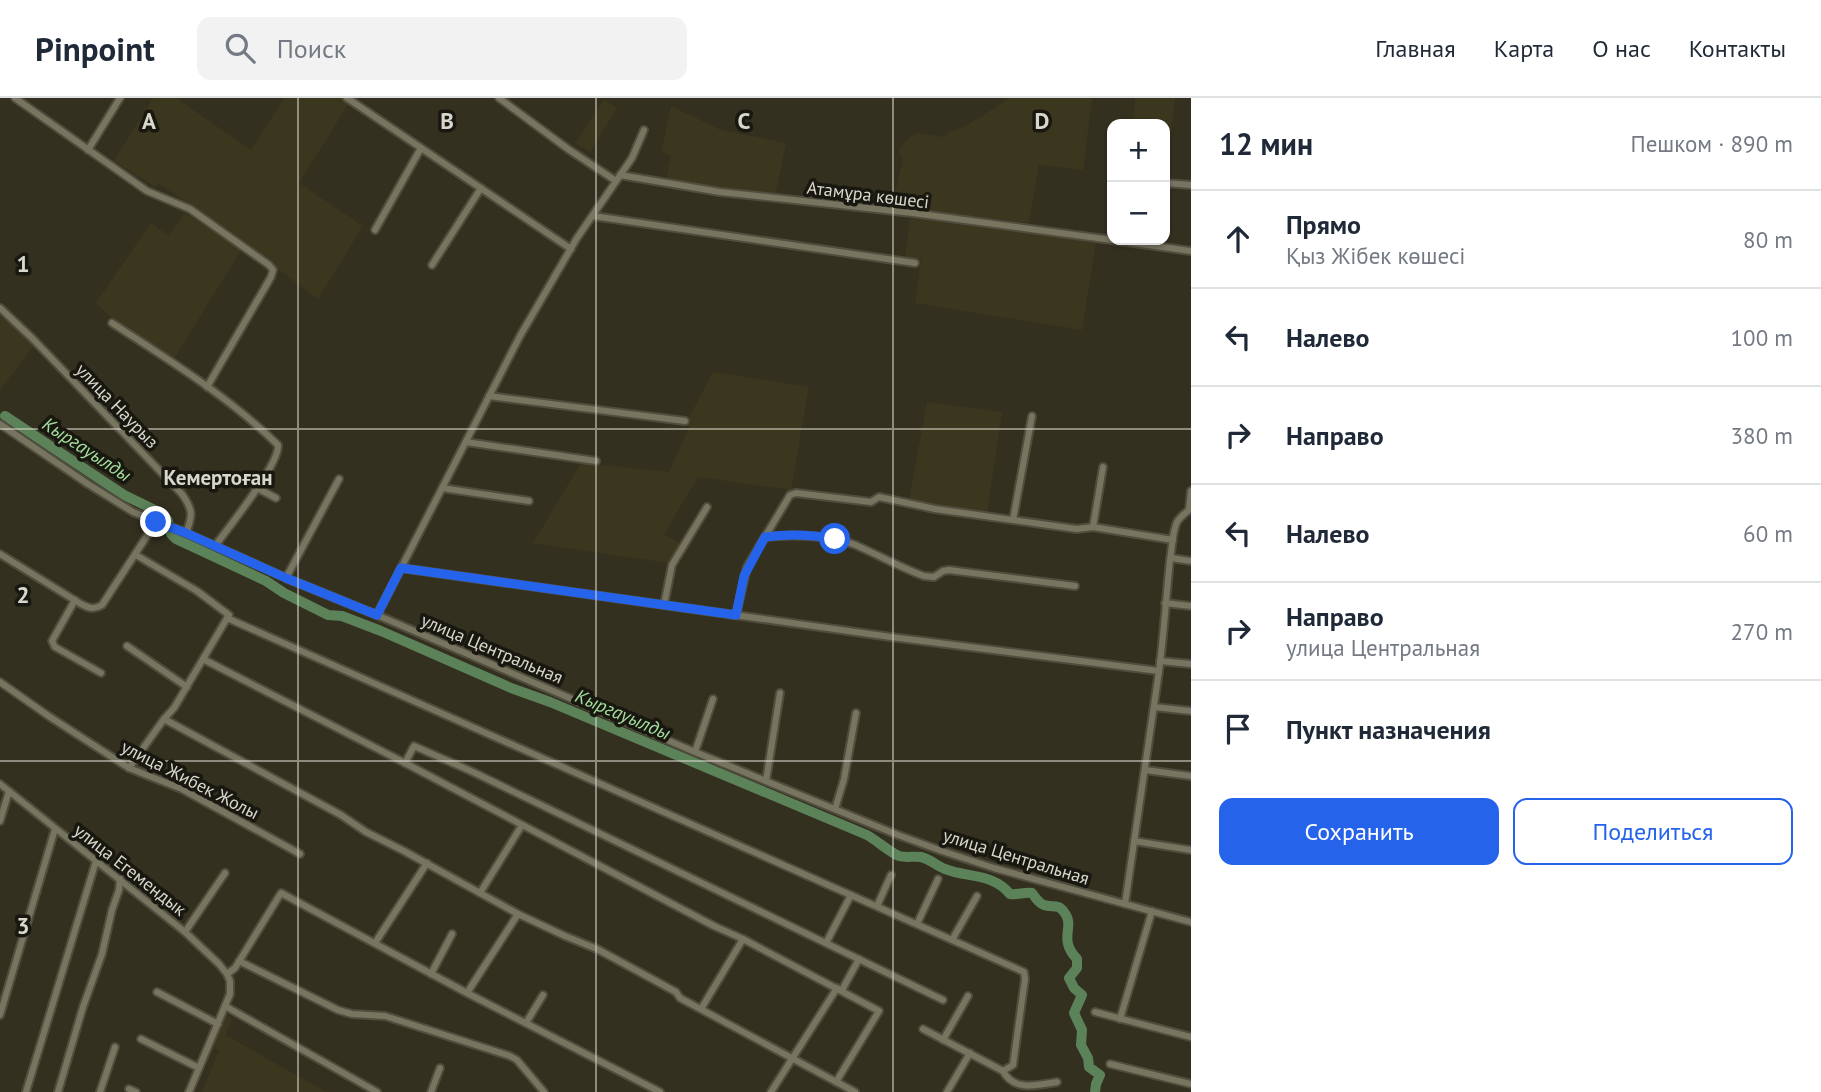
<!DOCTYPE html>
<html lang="ru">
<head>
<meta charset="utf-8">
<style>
	body { margin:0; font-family:"PT Sans",sans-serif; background:#f2f2f3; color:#1f2937 }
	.controls { position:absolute; right:21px; top:21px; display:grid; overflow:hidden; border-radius:14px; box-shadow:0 2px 5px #0004 }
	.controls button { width:63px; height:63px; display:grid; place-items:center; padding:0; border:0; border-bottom:2px solid #e0e1e3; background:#fff; color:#1f2937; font:35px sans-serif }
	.stop { position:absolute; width:21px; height:21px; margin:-16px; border:5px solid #2563eb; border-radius:50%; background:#fff }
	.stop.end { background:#2563eb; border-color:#fff; box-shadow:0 2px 7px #0008 }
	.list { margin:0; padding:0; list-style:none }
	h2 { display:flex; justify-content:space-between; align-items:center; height:91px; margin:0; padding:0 28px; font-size:30px }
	h2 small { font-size:23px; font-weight:400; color:#747a83 }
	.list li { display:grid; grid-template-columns:46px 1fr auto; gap:21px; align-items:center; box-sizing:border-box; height:98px; padding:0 28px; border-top:2px solid #e0e1e3 }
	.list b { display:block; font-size:26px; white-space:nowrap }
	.list p { margin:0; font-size:23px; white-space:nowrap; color:#747a83 }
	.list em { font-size:23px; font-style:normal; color:#747a83 }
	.actions { display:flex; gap:14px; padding:21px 28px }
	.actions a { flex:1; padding:16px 0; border:2px solid #2563eb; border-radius:14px; text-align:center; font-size:24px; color:#2563eb }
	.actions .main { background:#2563eb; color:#fff }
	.icon { flex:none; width:38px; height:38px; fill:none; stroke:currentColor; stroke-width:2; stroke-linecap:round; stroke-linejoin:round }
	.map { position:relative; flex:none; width:1191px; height:994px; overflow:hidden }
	header { display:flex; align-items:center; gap:42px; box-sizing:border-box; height:98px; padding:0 35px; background:#fff; border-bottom:2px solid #e0e1e3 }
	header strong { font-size:33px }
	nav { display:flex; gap:38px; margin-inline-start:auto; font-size:24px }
	.search { width:490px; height:63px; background:#f2f2f3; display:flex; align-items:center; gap:18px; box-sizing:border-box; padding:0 24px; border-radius:14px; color:#747a83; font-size:26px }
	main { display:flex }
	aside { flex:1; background:#fff }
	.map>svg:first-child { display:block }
	.built { fill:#3b361e }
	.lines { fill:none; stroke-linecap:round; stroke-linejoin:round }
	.river { stroke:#5c8259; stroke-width:10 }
	.minor-casing { stroke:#504d3e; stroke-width:10 }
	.minor { stroke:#777460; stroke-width:6 }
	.route { stroke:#2563eb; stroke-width:9 }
	.grid { fill:none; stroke:#d9d7cd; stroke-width:2; stroke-opacity:0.55 }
	.labels { text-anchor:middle; stroke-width:7; stroke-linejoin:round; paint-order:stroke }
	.street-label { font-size:18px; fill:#d9d7cd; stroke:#191810 }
	.water-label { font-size:19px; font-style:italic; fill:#a4de9e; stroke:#191810 }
	.quarter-label { font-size:21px; font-weight:bold; fill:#d9d7cd; stroke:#191810 }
	.grid-label { font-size:23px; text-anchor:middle; font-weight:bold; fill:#d9d7cd; stroke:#191810; stroke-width:7; stroke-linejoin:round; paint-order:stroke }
</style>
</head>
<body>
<header>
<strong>Pinpoint</strong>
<div class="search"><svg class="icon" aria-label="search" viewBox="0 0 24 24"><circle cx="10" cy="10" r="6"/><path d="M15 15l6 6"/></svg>Поиск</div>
<nav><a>Главная</a><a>Карта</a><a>О нас</a><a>Контакты</a></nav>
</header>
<main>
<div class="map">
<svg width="1191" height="994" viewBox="0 0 1191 994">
	<rect width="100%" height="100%" fill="#33301f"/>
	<g class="built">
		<polygon points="153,0 176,0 251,52 284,0 342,0 349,5 299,85 363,128 318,201 274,168 275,165 158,85 155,89 114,63"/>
		<polygon points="1009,0 1092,0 1083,72 1039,67 1029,125 892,109 903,61 898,54 906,42 917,35 944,39 949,34 968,27"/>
		<polygon points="1135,0 1175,0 1165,80 1165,26 1133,26"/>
		<polygon points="604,1 617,10 590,54 576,45"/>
		<polygon points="671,8 721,32 786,45 775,98 666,81 671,58 661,54"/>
		<polygon points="185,115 241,152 174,261 113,221 96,205 151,125 169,138"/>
		<polygon points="910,120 1096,144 1082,232 915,205 921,162 905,160"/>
		<polygon points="1,216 33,248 0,292 0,217"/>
		<polygon points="713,274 809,289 791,392 698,379 664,436 680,445 668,465 533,445 581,365 669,374 690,328 685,327"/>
		<polygon points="927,304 1002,314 987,415 939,408 909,401"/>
		<polygon points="226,916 232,920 226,937 326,994 202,994 219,953 212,948"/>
	</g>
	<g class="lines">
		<path class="river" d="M 5,318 L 124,397 L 163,416 L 168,423 L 171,436 L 176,441 L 266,483 L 284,495 L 328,517 L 342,518 L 381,533 L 511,590 L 550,604 L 867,737 C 876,742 891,755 899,758 C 906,760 914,758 921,759 C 930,761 937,768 945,771 C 968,780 993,775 1010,796 C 1018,797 1024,794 1032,795 C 1036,800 1038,805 1044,807 C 1052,810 1058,805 1064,814 C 1076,829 1057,840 1077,861 L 1077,870 L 1069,880 L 1074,890 L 1082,897 L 1074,915 L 1082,932 L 1081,947 L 1088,960 L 1089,969 L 1100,977 L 1096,986 L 1095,994"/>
		<defs>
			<g id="minor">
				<polyline points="15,0 147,93 190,111 269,167 273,172 271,179 207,289"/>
				<polyline points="347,0 571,151"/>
				<polyline points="499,0 568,51 616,83"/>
				<polyline points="88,52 120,0"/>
				<polyline points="620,77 720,94 913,115 1112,142"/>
				<polyline points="1165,85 1191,87"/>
				<polyline points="593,118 915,165"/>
				<polyline points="375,132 421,50"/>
				<polyline points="1112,142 1191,153"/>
				<polyline points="432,167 481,90"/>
				<path d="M 0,210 L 33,241 L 182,396 C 193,412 193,417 186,435"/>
				<path d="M 112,225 C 169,262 229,299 278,347 C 280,366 228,430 215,448"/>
				<polyline points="489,298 685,323"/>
				<polyline points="0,326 88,386 133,414 186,435 286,480 377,517 695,654 898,737 942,753 994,770 1191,824"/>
				<polyline points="466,344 596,363"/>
				<polyline points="257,390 276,400"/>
				<polyline points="442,390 529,403"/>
				<polyline points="1013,422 1032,318"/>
				<polyline points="1093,429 1103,369"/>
				<path d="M 765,439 C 791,436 829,437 853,446 C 877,456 899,469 924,478 L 934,479 L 943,473 L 949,472 L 1075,488"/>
				<path d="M 0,456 L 81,506 C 89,510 93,512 102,507 L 156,424"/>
				<polyline points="1171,460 1191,463"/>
				<polyline points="401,470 891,539 1159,573"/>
				<polyline points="286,480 339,381"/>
				<polyline points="75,502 52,543 55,549 101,575"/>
				<polyline points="1165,505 1191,508"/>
				<polyline points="664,507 672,467 707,409"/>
				<polyline points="377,517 520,238 577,140 632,60 644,32"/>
				<polyline points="736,517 747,469 790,397 796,395 871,404 879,399 935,411 1077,431 1093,429 1173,442"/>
				<polyline points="227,520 1024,874 1025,881 1013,967 1003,973"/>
				<polyline points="127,548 187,589"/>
				<polyline points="203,561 405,665 714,828 743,841 879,913 836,984"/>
				<polyline points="1160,563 1191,566"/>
				<polyline points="0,584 50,619 129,670 182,691 300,756"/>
				<polyline points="1154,609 1191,613"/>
				<polyline points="164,621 341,717 366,734 404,753 518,816 565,838 597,851 676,894 680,900 855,994"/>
				<polyline points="695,654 713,601"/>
				<polyline points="405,665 414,648 473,674 943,902"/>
				<polyline points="129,670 164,621 174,610 229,517 197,493 136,457"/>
				<polyline points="1145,672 1191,678"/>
				<polyline points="766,683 780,595"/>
				<polyline points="0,686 185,834 219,866 227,876 230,883 230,896 189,994"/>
				<polyline points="835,711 844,681 856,615"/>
				<polyline points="0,723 9,693"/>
				<polyline points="1134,743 1191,752"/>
				<polyline points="480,795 522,727"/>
				<path d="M 1125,806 L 1159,573 C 1164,536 1166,499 1170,462 C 1172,451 1172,435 1177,424 C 1180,419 1184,416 1189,412 L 1191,393"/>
				<polyline points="877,808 891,777"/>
				<polyline points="917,826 938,781"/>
				<polyline points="185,834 225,775"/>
				<polyline points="952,842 977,798"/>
				<polyline points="375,845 427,765"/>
				<polyline points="826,845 851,797"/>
				<polyline points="239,863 338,912 352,916 385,918 510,958 517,962 544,994"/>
				<polyline points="227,876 235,870 281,795 467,895 660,994"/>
				<polyline points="431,876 452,836"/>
				<polyline points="842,892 859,861"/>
				<polyline points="157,894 218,926"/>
				<polyline points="467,895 518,816"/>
				<polyline points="225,908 377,994"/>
				<polyline points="701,911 743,841"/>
				<polyline points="1095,914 1191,939"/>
				<polyline points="0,917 55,731"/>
				<polyline points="1120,921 1152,813"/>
				<polyline points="526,925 543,897"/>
				<path d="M 923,931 L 1003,973 C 1014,994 1038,987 1057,984"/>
				<polyline points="141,941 199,970"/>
				<polyline points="943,942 968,898"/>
				<polyline points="1110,966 1191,986"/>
				<polyline points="129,991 136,994"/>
				<polyline points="26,994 96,763"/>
				<polyline points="58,994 83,909 102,856 112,812 119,792 120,781"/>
				<polyline points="100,994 115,949"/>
				<polyline points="431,994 440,970"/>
				<polyline points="771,994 837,890"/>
				<polyline points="947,994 970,955"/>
			</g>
		</defs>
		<use href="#minor" class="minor-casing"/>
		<use href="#minor" class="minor"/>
	</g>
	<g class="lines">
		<path class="route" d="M 156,424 L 186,435 L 286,480 L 377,517 L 401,470 L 736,517 L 744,478 L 765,439 C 787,436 814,437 835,441"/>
	</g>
	<path class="grid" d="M 298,0 L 298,994M 596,0 L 596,994M 893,0 L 893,994M 0,331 L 1191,331M 0,663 L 1191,663"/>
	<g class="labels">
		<g class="street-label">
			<text transform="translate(868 97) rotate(7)" y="6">Атамұра көшесі</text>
			<text transform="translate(117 308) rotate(46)" y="6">улица Наурыз</text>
			<text transform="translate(492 551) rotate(23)" y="6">улица Центральная</text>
			<text transform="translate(190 682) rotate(27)" y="6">улица Жибек Жолы</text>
			<text transform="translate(1016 759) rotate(17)" y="6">улица Центральная</text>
			<text transform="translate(130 772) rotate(38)" y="6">улица Егемендык</text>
		</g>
		<g class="water-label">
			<text transform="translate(87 351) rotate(33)" y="7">Кыргауылды</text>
			<text transform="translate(623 616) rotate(23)" y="7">Кыргауылды</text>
		</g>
		<g class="quarter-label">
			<text x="218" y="387">Кемертоған</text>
		</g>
	</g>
	<g class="grid-label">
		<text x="149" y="31">A</text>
		<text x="447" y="31">B</text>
		<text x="744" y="31">C</text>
		<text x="1042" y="31">D</text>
		<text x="23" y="174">1</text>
		<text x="23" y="505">2</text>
		<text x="23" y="836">3</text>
	</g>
</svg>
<div class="controls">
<button>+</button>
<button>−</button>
</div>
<div class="stop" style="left:835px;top:441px"></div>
<div class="stop end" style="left:156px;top:424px"></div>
</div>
<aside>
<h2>12 мин<small>Пешком · 890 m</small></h2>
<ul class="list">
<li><svg class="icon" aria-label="ahead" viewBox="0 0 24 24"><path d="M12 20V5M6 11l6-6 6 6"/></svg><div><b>Прямо</b><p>Қыз Жібек көшесі</p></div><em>80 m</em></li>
<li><svg class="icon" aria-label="left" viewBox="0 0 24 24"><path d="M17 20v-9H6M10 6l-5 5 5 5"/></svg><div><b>Налево</b></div><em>100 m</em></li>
<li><svg class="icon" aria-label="right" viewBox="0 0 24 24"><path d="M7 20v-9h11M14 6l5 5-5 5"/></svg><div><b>Направо</b></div><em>380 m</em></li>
<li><svg class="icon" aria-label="left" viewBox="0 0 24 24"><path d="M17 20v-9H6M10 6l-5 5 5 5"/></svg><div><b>Налево</b></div><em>60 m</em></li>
<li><svg class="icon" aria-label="right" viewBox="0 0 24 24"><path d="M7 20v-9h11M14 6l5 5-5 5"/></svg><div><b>Направо</b><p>улица Центральная</p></div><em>270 m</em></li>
<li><svg class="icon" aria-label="arrive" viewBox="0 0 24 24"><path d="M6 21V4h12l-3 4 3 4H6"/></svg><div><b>Пункт назначения</b></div></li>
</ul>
<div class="actions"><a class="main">Сохранить</a><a>Поделиться</a></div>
</aside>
</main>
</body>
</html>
